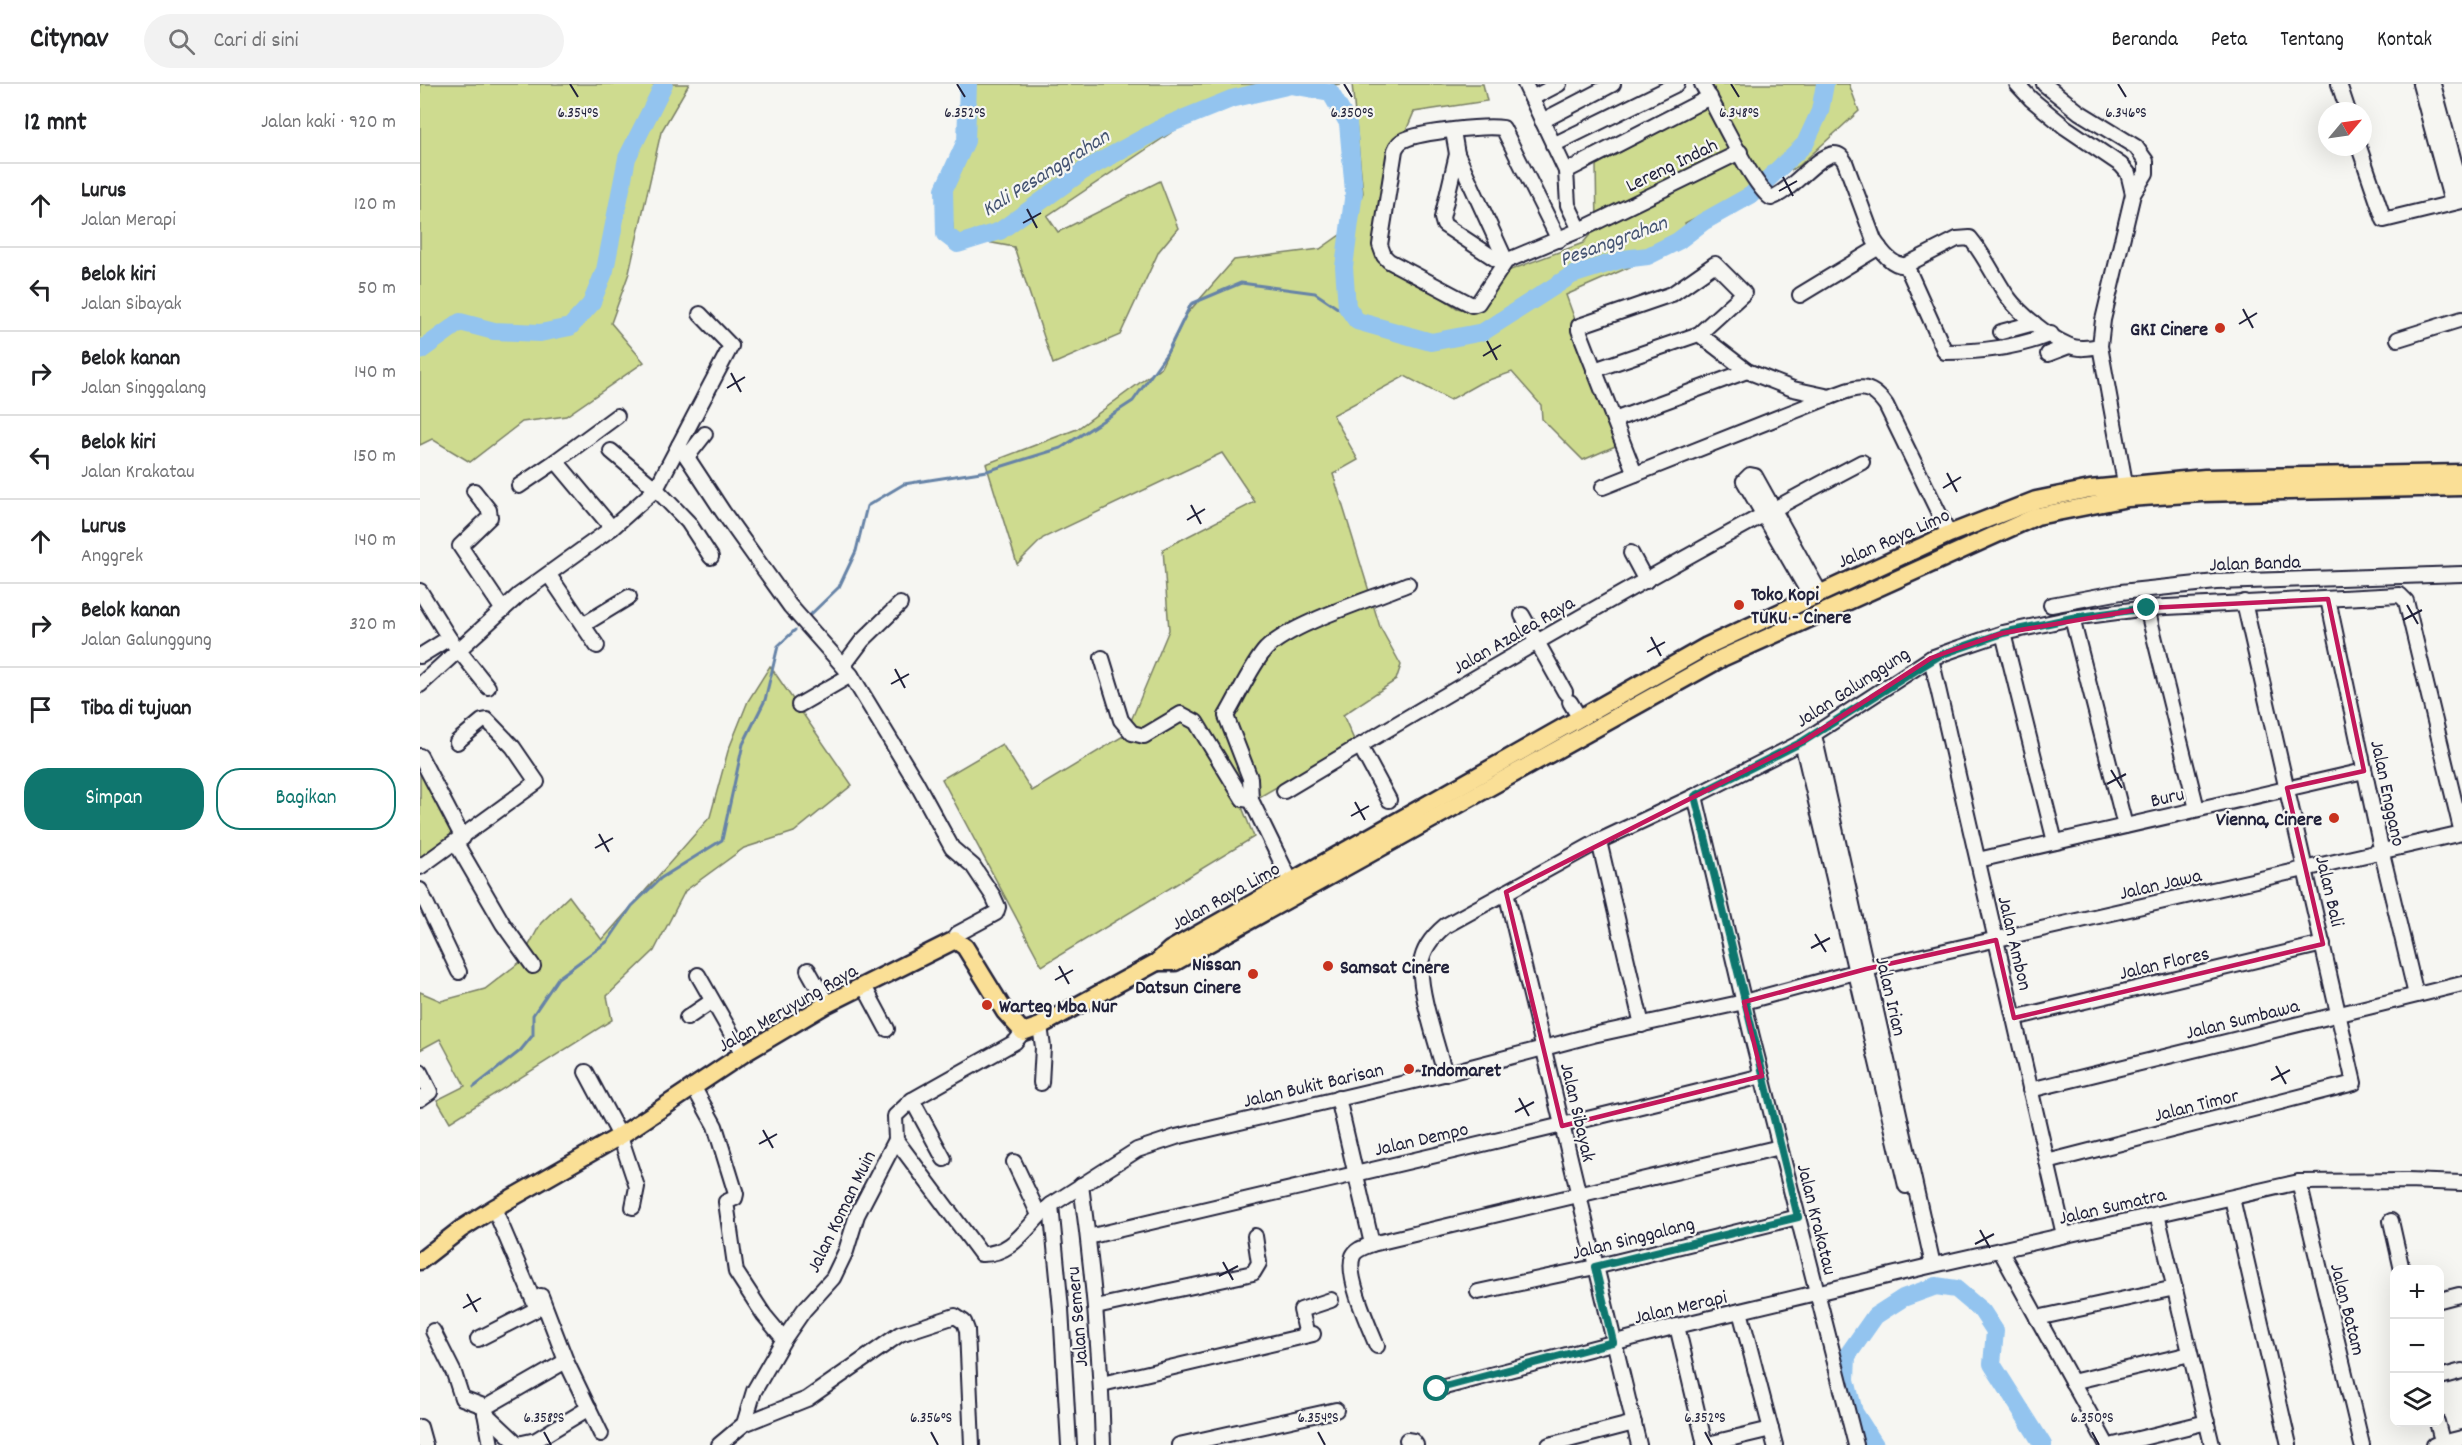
<!DOCTYPE html>
<html lang="id">
<head>
<meta charset="utf-8">
<style>
	body { margin:0; font-family:Dekko,sans-serif; background:#f2f2f2; color:#202124 }
	.controls { position:absolute; right:18px; bottom:18px; display:grid; overflow:hidden; border-radius:12px; box-shadow:0 6px 24px #0002 }
	.controls button { width:54px; height:54px; display:grid; place-items:center; padding:0; border:0; border-bottom:2px solid #e0e0e0; background:#fff; color:#202124; font:30px sans-serif }
	.compass { position:absolute; left:1898px; top:18px; width:54px; height:54px; border-radius:50%; background:#fff; box-shadow:0 6px 24px #0002; rotate:61deg }
	.stop { position:absolute; width:18px; height:18px; margin:-14px; border:4px solid #0f766e; border-radius:50%; background:#fff }
	.stop.end { background:#0f766e; border-color:#fff; box-shadow:0 2px 6px #0008 }
	.list { margin:0; padding:0; list-style:none }
	h2 { display:flex; justify-content:space-between; align-items:center; height:78px; margin:0; padding:0 24px; font-size:26px }
	h2 small { font-size:20px; font-weight:400; color:#757577 }
	.list li { display:grid; grid-template-columns:39px 1fr auto; gap:18px; align-items:center; box-sizing:border-box; height:84px; padding:0 24px; border-top:2px solid #e0e0e0 }
	.list b { display:block; font-size:22px; white-space:nowrap }
	.list p { margin:0; font-size:20px; white-space:nowrap; color:#757577 }
	.list em { font-size:20px; font-style:normal; color:#757577 }
	.actions { display:flex; gap:12px; padding:18px 24px }
	.actions a { flex:1; padding:14px 0; border:2px solid #0f766e; border-radius:24px; text-align:center; font-size:21px; color:#0f766e }
	.actions .main { background:#0f766e; color:#fff }
	.icon { flex:none; width:33px; height:33px; fill:none; stroke:currentColor; stroke-width:2; stroke-linecap:round; stroke-linejoin:round }
	.map { position:relative; flex:none; width:2042px; height:1361px; overflow:hidden }
	header { display:flex; align-items:center; gap:36px; box-sizing:border-box; height:84px; padding:0 30px; background:#fff; border-bottom:2px solid #e0e0e0 }
	header strong { font-size:28px }
	nav { display:flex; gap:33px; margin-inline-start:auto; font-size:21px }
	.search { width:420px; height:54px; background:#f2f2f2; display:flex; align-items:center; gap:15px; box-sizing:border-box; padding:0 21px; border-radius:33px; color:#757577; font-size:22px }
	main { display:flex }
	aside { flex:1; background:#fff }
	.map>svg:first-child { display:block }
	.green { fill:#cedb8f; stroke:#787e65; stroke-width:1.5 }
	.lines { fill:none; stroke-linecap:round; stroke-linejoin:round }
	.stream { stroke:#6683a7; stroke-width:3 }
	.river { stroke:#93c4ef; stroke-width:18 }
	.minor-casing { stroke:#22223b; stroke-width:18 }
	.major-casing { stroke:#22223b; stroke-width:21 }
	.minor { stroke:#f6f6f2; stroke-width:14 }
	.major { stroke:#fadf96; stroke-width:16 }
	.route { stroke:#0f766e; stroke-width:8 }
	.marked { fill:none; stroke:#c2185b; stroke-width:4.5; stroke-linejoin:round }
	.ticks { fill:none; stroke:#22223b; stroke-width:2 }
	.poi-dot { fill:#c8321e; stroke:#f6f6f2; stroke-width:2 }
	.labels { text-anchor:middle; stroke-width:4.5; stroke-linejoin:round; paint-order:stroke }
	.street-label { font-size:20px; fill:#22223b; stroke:#f6f6f2 }
	.poi-label { font-size:20px; font-weight:bold; fill:#22223b; stroke:#f6f6f2; text-anchor:start }
	.water-label { font-size:21px; font-style:italic; fill:#445371; stroke:#f6f6f2 }
	.ticks-label { font-size:15px; text-anchor:middle; fill:#22223b; stroke:#f6f6f2; stroke-width:4.5; stroke-linejoin:round; paint-order:stroke }
</style>
</head>
<body>
<header>
<strong>Citynav</strong>
<div class="search"><svg class="icon" aria-label="search" viewBox="0 0 24 24"><circle cx="10" cy="10" r="6"/><path d="M15 15l6 6"/></svg>Cari di sini</div>
<nav><a>Beranda</a><a>Peta</a><a>Tentang</a><a>Kontak</a></nav>
</header>
<main>
<aside>
<h2>12 mnt<small>Jalan kaki · 920 m</small></h2>
<ul class="list">
<li><svg class="icon" aria-label="ahead" viewBox="0 0 24 24"><path d="M12 20V5M6 11l6-6 6 6"/></svg><div><b>Lurus</b><p>Jalan Merapi</p></div><em>120 m</em></li>
<li><svg class="icon" aria-label="left" viewBox="0 0 24 24"><path d="M17 20v-9H6M10 6l-5 5 5 5"/></svg><div><b>Belok kiri</b><p>Jalan Sibayak</p></div><em>50 m</em></li>
<li><svg class="icon" aria-label="right" viewBox="0 0 24 24"><path d="M7 20v-9h11M14 6l5 5-5 5"/></svg><div><b>Belok kanan</b><p>Jalan Singgalang</p></div><em>140 m</em></li>
<li><svg class="icon" aria-label="left" viewBox="0 0 24 24"><path d="M17 20v-9H6M10 6l-5 5 5 5"/></svg><div><b>Belok kiri</b><p>Jalan Krakatau</p></div><em>150 m</em></li>
<li><svg class="icon" aria-label="ahead" viewBox="0 0 24 24"><path d="M12 20V5M6 11l6-6 6 6"/></svg><div><b>Lurus</b><p>Anggrek</p></div><em>140 m</em></li>
<li><svg class="icon" aria-label="right" viewBox="0 0 24 24"><path d="M7 20v-9h11M14 6l5 5-5 5"/></svg><div><b>Belok kanan</b><p>Jalan Galunggung</p></div><em>320 m</em></li>
<li><svg class="icon" aria-label="arrive" viewBox="0 0 24 24"><path d="M6 21V4h12l-3 4 3 4H6"/></svg><div><b>Tiba di tujuan</b></div></li>
</ul>
<div class="actions"><a class="main">Simpan</a><a>Bagikan</a></div>
</aside>
<div class="map">
<svg width="2042" height="1361" viewBox="0 0 2042 1361">
	<rect width="100%" height="100%" fill="#f6f6f2"/>
	<filter id="ink" filterUnits="userSpaceOnUse"><feTurbulence type="fractalNoise" baseFrequency=".0167" numOctaves="2"/><feDisplacementMap in="SourceGraphic" scale="12" xChannelSelector="R" yChannelSelector="G"/><feConvolveMatrix kernelMatrix="1 2 1 2 8 2 1 2 1" color-interpolation-filters="sRGB"/></filter>
	<g filter="url(#ink)">
		<g class="green">
			<polygon points="0,0 269,0 241,48 209,189 191,239 224,278 146,332 102,338 50,378 12,355 0,361"/>
			<polygon points="555,0 920,0 791,22 627,132 638,148 740,97 758,144 739,167 700,251 633,280 594,163 534,152 528,100 553,17"/>
			<polygon points="932,0 1063,0 1067,17 994,28 980,61 958,171 1037,224 1054,228 1069,212 1085,188 1163,159 1177,142 1176,81 1299,16 1291,0 1429,0 1439,27 1379,82 1265,139 1269,157 1146,211 1200,360 1163,376 1122,335 1121,321 1092,288 1060,299 1030,316 985,292 913,331 938,376 913,390 960,543 981,581 976,596 923,631 935,658 822,723 834,753 622,882 522,695 582,660 612,707 705,651 749,546 743,465 835,418 802,369 623,454 597,480 566,380 657,345 741,283 766,231 814,176 900,165 927,146 943,109"/>
			<polygon points="350,582 432,701 374,748 324,764 265,807 234,867 187,912 192,936 30,1038 17,1016 45,1002 20,955 0,966 0,908 21,917 65,905 100,878 121,839 149,812 182,856 290,733 308,667 328,617"/>
			<polygon points="0,687 39,756 0,780"/>
		</g>
		<g class="lines">
			<g class="stream">
				<polyline points="387,534 419,503 436,467 447,422 484,400 567,387 641,364 713,317 747,269 771,220 821,199 895,209 937,237"/>
				<polyline points="54,1003 100,967 113,951 113,931 138,894 188,857 212,822 241,794 302,756 323,660 345,616 358,562 375,546"/>
			</g>
			<g class="river">
				<polyline points="548,0 546,57 524,105 525,150 538,160 580,147 663,87 747,41 811,15 871,1 910,8 928,39 934,108 924,183 927,223 937,237 1011,258 1063,248 1152,191 1203,175 1228,172 1258,157 1283,138 1331,111 1385,60 1400,27 1405,0"/>
				<polyline points="0,267 40,238 74,247 120,249 150,243 171,220 185,186 207,74 244,0"/>
				<polyline points="1455,1361 1434,1328 1426,1296 1427,1272 1455,1232 1483,1214 1516,1202 1536,1205 1562,1227 1575,1247 1572,1280 1623,1361"/>
			</g>
			<defs>
				<g id="minor">
					<polyline points="1105,0 1146,87 1148,121 1160,146"/>
					<path d="M 1282,0 C 1297,25 1331,100 1351,114 C 1372,107 1395,73 1414,70 C 1420,70 1422,73 1425,78 L 1454,156 C 1461,167 1472,183 1486,181 L 1537,155 L 1550,154 C 1565,172 1574,193 1587,212 C 1600,230 1628,253 1648,261 C 1658,266 1670,264 1680,262"/>
					<polyline points="1597,0 1611,15 1645,43 1701,81 1708,89 1713,110"/>
					<polyline points="1624,0 1659,28 1716,63 1726,77 1726,89 1713,110 1683,236 1680,262 1707,410"/>
					<polyline points="1919,0 1928,27"/>
					<polyline points="2000,0 2032,119"/>
					<polyline points="2013,0 2042,107"/>
					<polyline points="1112,14 1139,0"/>
					<polyline points="1122,37 1193,0"/>
					<polyline points="1033,47 1037,70 1086,177"/>
					<polyline points="1133,61 1257,0"/>
					<polyline points="1939,63 1964,136 2042,117"/>
					<polyline points="1037,70 1022,134 1024,141 1083,180"/>
					<polyline points="1146,87 1290,13"/>
					<path d="M 1139,156 L 1083,44 C 1066,41 1000,48 984,56 C 979,58 977,61 975,66 L 960,161 L 964,172 L 969,177 L 1052,221 L 1058,219 L 1086,177 L 1160,146 L 1320,68"/>
					<path d="M 1486,181 L 1525,268 C 1562,268 1597,264 1631,250"/>
					<polyline points="1380,211 1459,163"/>
					<polyline points="1581,248 1614,239"/>
					<polyline points="1978,255 2042,235"/>
					<polyline points="1628,270 1649,262"/>
					<polyline points="1174,286 1279,250 1327,287 1373,305 1410,313"/>
					<polyline points="1194,336 1327,287"/>
					<polyline points="259,361 303,428 370,522 431,591 496,698 532,764 553,782 573,812 578,823 576,829 537,850 535,856"/>
					<polyline points="191,367 236,405 268,438 291,473"/>
					<polyline points="267,373 285,350"/>
					<polyline points="136,377 197,332"/>
					<polyline points="1215,390 1159,246 1159,242 1252,210 1295,180 1324,209 1279,250"/>
					<polyline points="99,402 136,377 192,444"/>
					<path d="M 1183,403 L 1410,313 C 1434,304 1448,296 1466,321 L 1529,450"/>
					<polyline points="54,407 69,426 70,433 40,462 83,526"/>
					<polyline points="1211,469 1226,497"/>
					<polyline points="129,491 177,562"/>
					<polyline points="0,507 29,554 68,603"/>
					<polyline points="1391,513 1324,397 1330,391 1335,392 1400,509"/>
					<polyline points="1908,515 1962,769 1996,911"/>
					<polyline points="1631,521 1701,508 1796,498 2042,490"/>
					<polyline points="1727,524 1777,725"/>
					<polyline points="1102,531 1145,608"/>
					<polyline points="1652,534 1705,742"/>
					<polyline points="163,541 209,513"/>
					<polyline points="1583,549 1635,758"/>
					<polyline points="0,572 29,554"/>
					<polyline points="682,574 701,636 712,649 724,652 761,630 776,638 823,715 831,716"/>
					<polyline points="1511,574 1644,1151"/>
					<polyline points="424,581 442,557 480,520"/>
					<polyline points="0,601 99,511 192,444 236,405 311,262 280,230"/>
					<polyline points="1150,618 1159,633"/>
					<polyline points="379,621 431,591"/>
					<polyline points="1394,651 1513,1181"/>
					<polyline points="1382,658 1486,1102"/>
					<polyline points="940,662 969,716"/>
					<polyline points="0,672 43,754"/>
					<path d="M 864,707 C 1054,593 1246,481 1442,378"/>
					<polyline points="1275,712 1332,953 1436,1361"/>
					<polyline points="1179,757 1222,941"/>
					<polyline points="36,759 83,840 113,882"/>
					<polyline points="1558,776 1944,687"/>
					<polyline points="0,783 117,698 93,663 67,636 62,637 37,658"/>
					<path d="M 871,798 L 831,716 L 830,694 L 806,632 C 817,614 832,580 846,565 C 872,539 952,515 988,500"/>
					<polyline points="0,806 39,888"/>
					<polyline points="1086,808 1219,1361"/>
					<polyline points="388,886 407,920"/>
					<polyline points="278,891 323,970"/>
					<polyline points="444,902 467,945"/>
					<polyline points="267,934 292,917"/>
					<polyline points="1594,934 1903,860"/>
					<polyline points="620,942 623,963 621,999"/>
					<path d="M 603,948 L 595,958 L 492,1016 L 475,1032 L 476,1056 L 561,1170 C 595,1171 608,1139 631,1121"/>
					<polyline points="0,988 10,1008 0,1015"/>
					<polyline points="166,988 200,1052 217,1103 213,1123"/>
					<path d="M 1025,990 C 1018,963 998,906 1001,880 C 1003,864 1013,852 1025,842 L 1179,757 L 1275,712 L 1382,658 L 1511,574 L 1533,566 L 1583,549 L 1652,534 L 1727,524 L 1980,511 L 1986,517 L 2042,749"/>
					<polyline points="273,1002 295,1042 316,1110 315,1114 306,1118 316,1188 344,1231 364,1255"/>
					<polyline points="1610,1006 2042,900"/>
					<path d="M 918,1014 L 952,1160 C 945,1163 936,1165 933,1172 C 925,1191 949,1243 957,1262"/>
					<polyline points="492,1016 524,1075"/>
					<polyline points="594,1078 619,1131"/>
					<polyline points="1627,1078 1934,999 1824,518"/>
					<polyline points="1879,1098 1942,1361"/>
					<path d="M 661,1101 C 673,1188 681,1274 683,1361"/>
					<polyline points="1812,1114 1869,1361"/>
					<polyline points="1737,1130 1792,1361"/>
					<polyline points="1971,1137 1982,1186"/>
					<path d="M 668,1153 C 893,1099 1118,1049 1342,992"/>
					<polyline points="952,1160 1360,1063"/>
					<polyline points="1580,1166 1687,1361"/>
					<polyline points="1058,1208 1175,1183 1378,1133"/>
					<polyline points="121,1212 146,1277 181,1350"/>
					<polyline points="2020,1216 2039,1211"/>
					<polyline points="676,1223 833,1189 839,1179 835,1152"/>
					<polyline points="1320,1227 1355,1361"/>
					<polyline points="1617,1234 1755,1204"/>
					<polyline points="1257,1242 1285,1361"/>
					<polyline points="13,1247 34,1289 42,1314 66,1323"/>
					<polyline points="887,1251 881,1226 911,1216"/>
					<polyline points="58,1255 117,1225 74,1124"/>
					<polyline points="2020,1293 2042,1287"/>
					<polyline points="1652,1298 1770,1270"/>
					<polyline points="682,1300 893,1250"/>
					<polyline points="1017,1305 1257,1242 1505,1183 1879,1098 1987,1097 2042,1099"/>
					<polyline points="65,1329 98,1360 116,1356 169,1324"/>
					<polyline points="2017,1338 2023,1361"/>
					<polyline points="324,1340 387,1315 480,1250 535,1232 544,1238 547,1246 552,1361"/>
					<polyline points="0,1343 5,1361"/>
					<polyline points="987,1356 993,1357 996,1361"/>
					<polyline points="71,1361 65,1329 66,1323 146,1277"/>
					<polyline points="299,1361 324,1340 334,1307 364,1255 384,1226 413,1194 426,1167 437,1131 476,1056"/>
					<polyline points="649,1361 641,1225 631,1121 717,1066 756,1053 1032,988 1173,951 1324,918 1446,885 2042,749"/>
					<polyline points="759,1361 916,1326"/>
					<polyline points="1129,1361 1214,1339"/>
					<polyline points="1284,1361 1351,1345"/>
					<polyline points="1694,1361 1787,1338"/>
					<polyline points="2014,1361 2042,1354"/>
				</g>
				<g id="major">
					<polyline points="737,878 755,878 1302,574 1617,432 1708,414 1782,409 2042,403"/>
					<polyline points="0,1177 41,1145 74,1124 200,1052 323,970 407,920 535,856 545,863 585,928 603,948 620,942 737,878 750,866 1287,562 1529,450 1616,416 1670,405 1785,394 2042,389"/>
				</g>
			</defs>
			<use href="#minor" class="minor-casing"/>
			<use href="#major" class="major-casing"/>
			<use href="#minor" class="minor"/>
			<use href="#major" class="major"/>
		</g>
	</g>
	<g class="lines" filter="url(#ink)">
		<polyline class="route" points="1017,1305 1193,1258 1175,1183 1378,1133 1275,712 1382,658 1520,571 1583,549 1652,534 1727,524"/>
	</g>
	<path class="marked" d="M 1908,515 L 1944,687 L 1867,704 L 1903,860 L 1594,934 L 1576,856 L 1446,885 L 1324,918 L 1342,992 L 1142,1042 L 1086,808 L 1382,658 L 1511,574 L 1533,566 L 1583,549 L 1727,524 Z"/>
	<path class="ticks" d="M 150,0 L 158,13M 537,0 L 545,13M 924,0 L 932,13M 1311,0 L 1319,13M 1698,0 L 1706,13M 1363,93 L 1373,112M 1359,107 L 1377,97M 607,125 L 617,144M 603,139 L 621,129M 1823,225 L 1833,244M 1819,240 L 1837,229M 1067,257 L 1077,276M 1063,272 L 1081,261M 311,289 L 321,308M 307,304 L 325,293M 1527,389 L 1537,408M 1523,404 L 1541,393M 771,421 L 781,440M 767,436 L 785,425M 1987,521 L 1998,540M 1983,536 L 2002,526M 1231,553 L 1241,572M 1227,568 L 1245,558M 475,585 L 485,604M 471,600 L 489,590M 1691,686 L 1702,704M 1687,700 L 1706,690M 935,718 L 945,736M 931,732 L 949,722M 179,750 L 189,768M 175,764 L 193,754M 1395,850 L 1406,868M 1391,864 L 1410,854M 639,882 L 649,900M 635,896 L 653,886M 1856,982 L 1866,1000M 1851,996 L 1870,986M 1099,1014 L 1109,1032M 1095,1028 L 1114,1018M 343,1046 L 353,1064M 339,1060 L 357,1050M 1560,1146 L 1570,1164M 1555,1160 L 1574,1150M 803,1178 L 813,1196M 799,1192 L 818,1182M 47,1210 L 57,1228M 43,1224 L 61,1214M 124,1348 L 131,1361M 511,1348 L 518,1361M 898,1348 L 905,1361M 1285,1348 L 1292,1361M 1672,1348 L 1679,1361"/>
	<g class="poi-dot">
		<circle cx="1800" cy="244" r="6"/>
		<circle cx="1319" cy="521" r="6"/>
		<circle cx="1914" cy="734" r="6"/>
		<circle cx="908" cy="882" r="6"/>
		<circle cx="833" cy="890" r="6"/>
		<circle cx="567" cy="921" r="6"/>
		<circle cx="989" cy="985" r="6"/>
	</g>
	<g class="labels">
		<g class="street-label">
			<text transform="translate(1251 80) rotate(-26)" y="7">Lereng Indah</text>
			<text transform="translate(1473 453) rotate(-24)" y="7">Jalan Raya Limo</text>
			<text transform="translate(1835 478) rotate(-2)" y="7">Jalan Banda</text>
			<text transform="translate(1093 550) rotate(-30)" y="7">Jalan Azalea Raya</text>
			<text transform="translate(1432 602) rotate(-33)" y="7">Jalan Galunggung</text>
			<text transform="translate(1969 709) rotate(78)" y="7">Jalan Enggano</text>
			<text transform="translate(1747 712) rotate(-13)" y="7">Buru</text>
			<text transform="translate(1740 799) rotate(-13)" y="7">Jalan Jawa</text>
			<text transform="translate(1911 807) rotate(77)" y="7">Jalan Bali</text>
			<text transform="translate(805 811) rotate(-29)" y="7">Jalan Raya Limo</text>
			<text transform="translate(1596 859) rotate(77)" y="7">Jalan Ambon</text>
			<text transform="translate(1744 878) rotate(-13)" y="7">Jalan Flores</text>
			<text transform="translate(1472 912) rotate(77)" y="7">Jalan Irian</text>
			<text transform="translate(367 923) rotate(-30)" y="7">Jalan Meruyung Raya</text>
			<text transform="translate(1822 934) rotate(-14)" y="7">Jalan Sumbawa</text>
			<text transform="translate(893 1000) rotate(-13)" y="7">Jalan Bukit Barisan</text>
			<text transform="translate(1776 1020) rotate(-14)" y="7">Jalan Timor</text>
			<text transform="translate(1159 1028) rotate(77)" y="7">Jalan Sibayak</text>
			<text transform="translate(1001 1054) rotate(-13)" y="7">Jalan Dempo</text>
			<text transform="translate(1692 1121) rotate(-13)" y="7">Jalan Sumatra</text>
			<text transform="translate(420 1127) rotate(-64)" y="7">Jalan Koman Muin</text>
			<text transform="translate(1398 1135) rotate(76)" y="7">Jalan Krakatau</text>
			<text transform="translate(1213 1153) rotate(-14)" y="7">Jalan Singgalang</text>
			<text transform="translate(1260 1222) rotate(-13)" y="7">Jalan Merapi</text>
			<text transform="translate(1929 1225) rotate(76)" y="7">Jalan Batam</text>
			<text transform="translate(656 1233) rotate(-95)" y="7">Jalan Semeru</text>
		</g>
		<g class="poi-label">
			<text x="1788" y="251" text-anchor="end">GKI Cinere</text>
			<text x="1331" y="516">Toko Kopi<tspan x="1331" dy="23">TUKU - Cinere</tspan></text>
			<text x="1902" y="741" text-anchor="end">Vienna, Cinere</text>
			<text x="821" y="886" text-anchor="end">Nissan<tspan x="821" dy="23">Datsun Cinere</tspan></text>
			<text x="920" y="889">Samsat Cinere</text>
			<text x="579" y="928">Warteg Mba Nur</text>
			<text x="1001" y="992">Indomaret</text>
		</g>
		<g class="water-label">
			<text transform="translate(625 88) rotate(-32)" y="7">Kali Pesanggrahan</text>
			<text transform="translate(1193 156) rotate(-20)" y="7">Pesanggrahan</text>
		</g>
	</g>
	<g class="ticks-label">
		<text x="158" y="33">6.354°S</text>
		<text x="545" y="33">6.352°S</text>
		<text x="932" y="33">6.350°S</text>
		<text x="1319" y="33">6.348°S</text>
		<text x="1706" y="33">6.346°S</text>
		<text x="124" y="1338">6.358°S</text>
		<text x="511" y="1338">6.356°S</text>
		<text x="898" y="1338">6.354°S</text>
		<text x="1285" y="1338">6.352°S</text>
		<text x="1672" y="1338">6.350°S</text>
	</g>
</svg>
<div class="controls">
<button>+</button>
<button>−</button>
<button><svg class="icon" aria-label="layers" viewBox="0 0 24 24"><path d="M12 4l9 5-9 5-9-5zM3 14l9 5 9-5"/></svg></button>
</div>
<svg class="compass" viewBox="-18 -18 36 36"><path d="M0-13l5 13h-10z" fill="#e53935"/><path d="M0 13l5-13h-10z" fill="#757577"/></svg>
<div class="stop" style="left:1017px;top:1305px"></div>
<div class="stop end" style="left:1727px;top:524px"></div>
</div>
</main>
</body>
</html>
